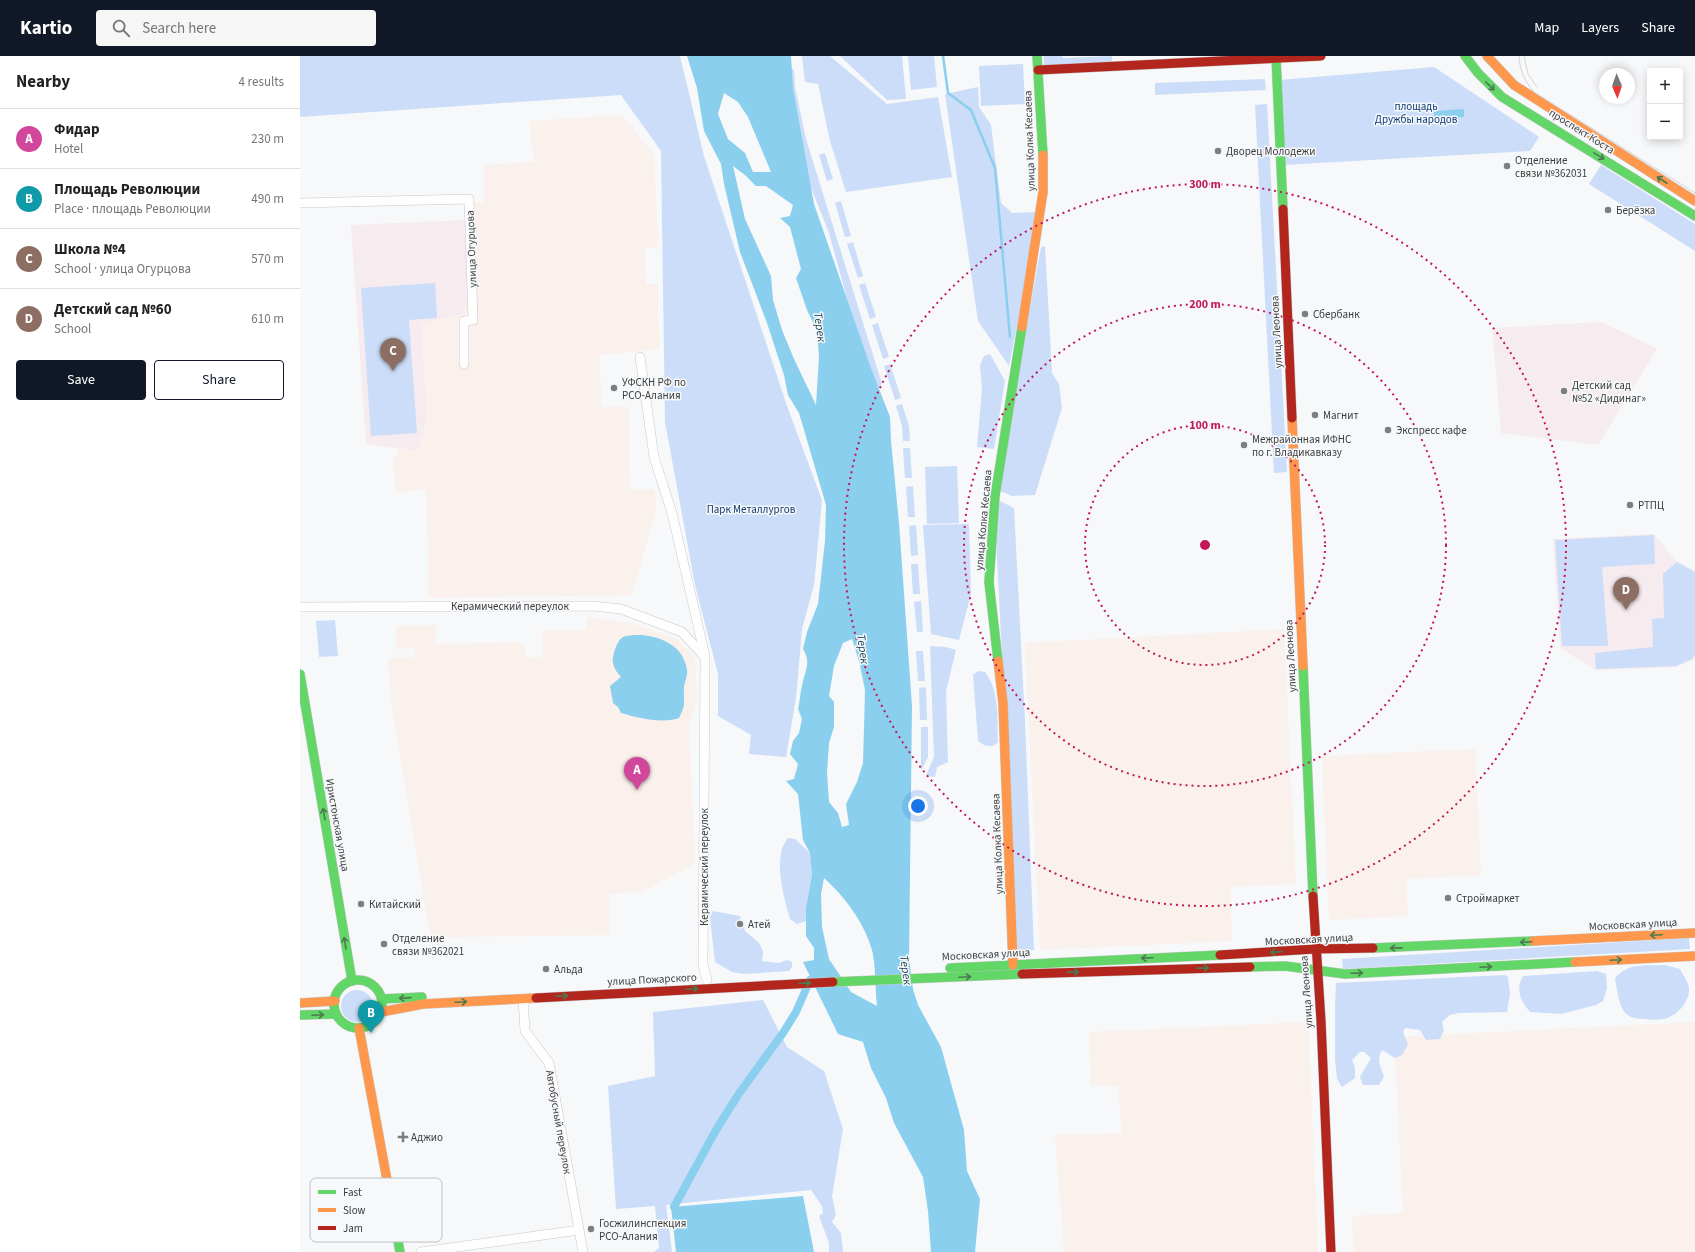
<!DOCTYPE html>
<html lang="en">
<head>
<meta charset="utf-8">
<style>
	body { margin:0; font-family:"Source Sans 3",sans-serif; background:#f6f6f6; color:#222 }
	.controls { position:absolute; right:12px; top:12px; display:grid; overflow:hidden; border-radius:4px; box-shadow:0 2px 10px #0003 }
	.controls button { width:36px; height:36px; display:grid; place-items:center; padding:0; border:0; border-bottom:1px solid #e0e0e0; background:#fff; color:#222; font:20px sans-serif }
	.compass { position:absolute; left:1299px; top:12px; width:36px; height:36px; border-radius:50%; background:#fff; box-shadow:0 2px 10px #0003; rotate:178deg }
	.you { position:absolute; left:618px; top:750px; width:14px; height:14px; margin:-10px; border:3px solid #fff; border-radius:50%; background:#1a73e8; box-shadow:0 0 0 6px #1a73e833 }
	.badge { display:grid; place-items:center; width:26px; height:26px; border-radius:50%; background:#111827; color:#fff; font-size:13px; font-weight:700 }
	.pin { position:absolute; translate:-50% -33px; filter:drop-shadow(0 1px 2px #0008) }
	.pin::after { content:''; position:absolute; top:21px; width:14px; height:12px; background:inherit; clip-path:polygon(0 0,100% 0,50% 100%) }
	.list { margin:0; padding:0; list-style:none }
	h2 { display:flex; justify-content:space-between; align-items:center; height:52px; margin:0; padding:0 16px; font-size:17px }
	h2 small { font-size:13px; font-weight:400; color:#767676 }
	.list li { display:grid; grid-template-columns:26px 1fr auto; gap:12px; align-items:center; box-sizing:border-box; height:60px; padding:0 16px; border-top:1px solid #e0e0e0 }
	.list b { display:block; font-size:15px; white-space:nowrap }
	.list p { margin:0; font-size:13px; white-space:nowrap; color:#767676 }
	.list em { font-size:13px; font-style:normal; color:#767676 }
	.actions { display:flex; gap:8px; padding:12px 16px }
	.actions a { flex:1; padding:9px 0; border:1px solid #111827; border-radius:4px; text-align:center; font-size:14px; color:#111827 }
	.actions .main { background:#111827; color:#fff }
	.icon { flex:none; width:22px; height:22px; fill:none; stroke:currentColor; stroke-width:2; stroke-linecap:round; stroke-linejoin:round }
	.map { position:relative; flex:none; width:1395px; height:1196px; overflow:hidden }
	header { display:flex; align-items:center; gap:24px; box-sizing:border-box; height:56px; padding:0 20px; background:#111827; color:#fff }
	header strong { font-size:19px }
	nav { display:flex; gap:22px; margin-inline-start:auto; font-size:14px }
	.search { width:280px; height:36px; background:#f6f6f6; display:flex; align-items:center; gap:10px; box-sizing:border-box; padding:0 14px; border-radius:4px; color:#767676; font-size:15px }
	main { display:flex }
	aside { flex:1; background:#fff }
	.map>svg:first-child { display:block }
	.industrial { fill:#faf0ec }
	.education { fill:#f6ebee }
	.green { fill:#cbddf8 }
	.water { fill:#8acfee; fill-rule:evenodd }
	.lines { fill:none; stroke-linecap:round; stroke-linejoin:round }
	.stream { stroke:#8acfee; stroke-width:2.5 }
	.canal { stroke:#8acfee; stroke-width:8 }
	.street-casing { stroke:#c9c9ca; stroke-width:10 }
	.fast-casing { stroke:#c9c9ca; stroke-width:10 }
	.slow-casing { stroke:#c9c9ca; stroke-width:10 }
	.jam-casing { stroke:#c9c9ca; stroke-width:10 }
	.street { stroke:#fefefe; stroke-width:9 }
	.fast { stroke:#63d668; stroke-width:9 }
	.slow { stroke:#ff974d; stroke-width:9 }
	.jam { stroke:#b3261e; stroke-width:9 }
	.tram { stroke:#d4d4d5; stroke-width:1 }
	.oneway { stroke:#4c7a4f }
	.ring { fill:none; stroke:#c2185b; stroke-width:2; stroke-dasharray:2 4 }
	.poi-dot { fill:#7d7e7f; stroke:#f6f8fa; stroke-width:1.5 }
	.labels { text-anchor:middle; stroke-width:3; stroke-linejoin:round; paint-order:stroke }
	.park-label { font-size:11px; fill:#103b77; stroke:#f6f8fa }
	.street-label { font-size:11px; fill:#3c3d3e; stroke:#f6f8fa }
	.poi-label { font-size:11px; fill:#3c3d3e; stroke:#f6f8fa; text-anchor:start }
	.water-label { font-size:12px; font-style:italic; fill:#143e51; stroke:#f6f8fa }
	.key { fill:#f6f8fa; stroke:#bec0c2; stroke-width:1 }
	.key-label { font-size:11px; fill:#3c3d3e }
	.centre { fill:#c2185b; stroke:#f6f8fa; stroke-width:2 }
	.ring-label { font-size:12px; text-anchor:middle; font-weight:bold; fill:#c2185b; stroke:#f6f8fa; stroke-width:3; stroke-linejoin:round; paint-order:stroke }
</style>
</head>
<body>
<header>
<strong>Kartio</strong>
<div class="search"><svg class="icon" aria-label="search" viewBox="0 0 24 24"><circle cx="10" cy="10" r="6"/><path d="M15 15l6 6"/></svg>Search here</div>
<nav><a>Map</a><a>Layers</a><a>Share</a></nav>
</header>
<main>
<aside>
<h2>Nearby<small>4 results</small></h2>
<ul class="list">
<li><span class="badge" style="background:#d1479c">A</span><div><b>Фидар</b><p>Hotel</p></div><em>230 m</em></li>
<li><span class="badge" style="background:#0f9aa8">B</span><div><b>Площадь Революции</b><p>Place · площадь Революции</p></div><em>490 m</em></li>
<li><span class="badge" style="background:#8d6e63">C</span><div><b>Школа №4</b><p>School · улица Огурцова</p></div><em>570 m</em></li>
<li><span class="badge" style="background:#8d6e63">D</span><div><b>Детский сад №60</b><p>School</p></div><em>610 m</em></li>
</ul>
<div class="actions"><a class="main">Save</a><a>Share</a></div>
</aside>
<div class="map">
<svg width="1395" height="1196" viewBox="0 0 1395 1196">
	<rect width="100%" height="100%" fill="#f7f8f9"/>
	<g class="industrial">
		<polygon points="322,59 354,98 358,192 345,192 346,228 357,228 360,293 300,299 301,351 329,351 330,434 355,433 356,455 332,539 129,542 126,433 96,437 93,405 99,393 118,395 127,364 121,267 163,258 168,243 174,240 174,146 184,146 184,109 234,106 229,65"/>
		<polygon points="287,561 330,567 377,583 395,601 397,643 389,667 395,808 341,836 309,838 310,879 147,881 130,878 91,648 88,602 115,601 115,592 96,593 96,570 136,569 136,588 224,586 225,601 243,601 242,575 287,574"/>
		<polygon points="984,573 996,828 930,831 932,885 740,894 725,587"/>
		<polygon points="1175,693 1181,819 1106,823 1108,860 1029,864 1022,700"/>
		<polygon points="1008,966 1018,1196 764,1196 755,1079 822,1077 818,1030 791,1030 789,976"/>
		<polygon points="1395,966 1395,1196 1054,1196 1052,1160 1103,1157 1094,981"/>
	</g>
	<g class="education">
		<polygon points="167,164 168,243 163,258 121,267 127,364 118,395 66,388 51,169"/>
		<polygon points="1302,266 1357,293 1298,389 1201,377 1192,272"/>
		<polygon points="1354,478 1376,505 1395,515 1395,600 1393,604 1376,611 1296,614 1260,592 1253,483"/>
	</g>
	<g class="green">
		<polygon points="0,0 380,0 404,100 487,350 522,444 514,529 502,573 496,642 486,701 449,698 451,679 418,660 418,618 395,529 365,366 361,95 321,39 0,61"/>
		<polygon points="502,0 530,0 587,48 638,41 652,121 546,136 530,85 518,28 505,26"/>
		<polygon points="540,0 602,0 606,43 587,44"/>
		<polygon points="608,0 634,0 637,31 611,34"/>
		<polygon points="744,0 762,0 763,2 812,0 812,7 744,11"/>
		<polygon points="723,8 725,48 681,50 679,10"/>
		<polygon points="1134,11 1239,81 1230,95 983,109 979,24"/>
		<polygon points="494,13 495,31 506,83 582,328 577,332 570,326 529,177 508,124 485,15"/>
		<polygon points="965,23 966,34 855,39 855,27"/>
		<polygon points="678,31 679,51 691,69 701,147 712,157 740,156 709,310 678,265 645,38"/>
		<polygon points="967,48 987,416 974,417 955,49"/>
		<polygon points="525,97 533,123 527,125 519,99"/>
		<polygon points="1301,109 1395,168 1395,195 1289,128"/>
		<polygon points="541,145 551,180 545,181 535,147"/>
		<polygon points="553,186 563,220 558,222 547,188"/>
		<polygon points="745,190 752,317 759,328 762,352 735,439 712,440 697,434 741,191"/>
		<polygon points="135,227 137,262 109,264 117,377 71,380 61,232"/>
		<polygon points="565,227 576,261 570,263 559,229"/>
		<polygon points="578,267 589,301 583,303 572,269"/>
		<polygon points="690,298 705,325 694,393 677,391 682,334 680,309 684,300"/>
		<polygon points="590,308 601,342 595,344 584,310"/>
		<polygon points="602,348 609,370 610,385 603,385 602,370 596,350"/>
		<polygon points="603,392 610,392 612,422 605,422"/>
		<polygon points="657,410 659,467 627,468 625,411"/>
		<polygon points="613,430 615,461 608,461 606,431"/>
		<polygon points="694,442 714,452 725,666 734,894 717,894"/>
		<polygon points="669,468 671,538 659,584 631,578 623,469"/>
		<polygon points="616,469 618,499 611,500 609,470"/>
		<polygon points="1354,479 1355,508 1302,511 1308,590 1262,590 1255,484"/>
		<polygon points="1377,506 1395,516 1395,598 1392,603 1376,610 1296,613 1295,597 1353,591 1352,563 1364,562 1363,518"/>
		<polygon points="611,508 618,508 620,538 613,538"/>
		<polygon points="621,545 623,576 617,576 614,546"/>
		<polygon points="35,564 38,600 19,601 16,565"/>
		<polygon points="630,590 646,591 656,594 646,635 648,706 637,711 635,721 626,720 634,701"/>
		<polygon points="616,595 623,595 625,625 618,625"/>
		<path d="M 678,615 L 685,616 C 700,635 697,663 698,686 C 692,693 684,690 678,685 L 673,619 Z"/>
		<polygon points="626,631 627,664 620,664 619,632"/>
		<polygon points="621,671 628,671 628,701 621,715"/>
		<path d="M 488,782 L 495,783 L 510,797 L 512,819 L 506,851 L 506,865 L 497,868 L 490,863 C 484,842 472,800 488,782 Z"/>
		<polygon points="413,855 440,860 445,875 459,887 463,895 462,905 479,907 487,904 492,906 492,911 489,915 444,918 432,916 415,906 410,861"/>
		<polygon points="1389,882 1390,893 1043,913 1042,903"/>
		<path d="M 1365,909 L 1380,913 C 1383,919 1388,926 1389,932 C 1390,946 1376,961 1363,963 C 1357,964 1351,964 1345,963 C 1338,963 1330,962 1325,957 C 1318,947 1317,933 1315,922 C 1329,906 1346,910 1365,909 Z"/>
		<path d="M 1297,915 L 1306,918 L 1307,932 L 1303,945 L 1296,949 L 1261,958 L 1230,956 C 1221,946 1215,933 1223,920 Z"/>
		<path d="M 1205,919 L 1208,921 L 1210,938 L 1207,956 L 1159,957 L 1150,959 L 1142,966 L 1144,974 L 1140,983 L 1126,984 L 1120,974 L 1105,972 L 1103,976 L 1108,988 L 1102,999 L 1095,1002 L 1082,994 C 1076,1004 1081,1011 1084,1021 L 1079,1029 L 1063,1029 L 1060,1021 L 1071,1002 L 1064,996 L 1060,996 L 1052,1004 L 1055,1011 L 1055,1022 L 1042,1031 L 1037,1023 L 1035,1003 L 1035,950 L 1036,927 Z"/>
		<circle cx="57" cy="950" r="16"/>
		<polygon points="463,944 487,991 524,1015 543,1073 532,1140 536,1159 532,1166 541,1177 543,1196 529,1196 529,1187 519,1160 523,1157 522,1150 511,1134 366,1149 372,1196 354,1196 359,1192 355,1150 316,1153 308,1030 355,1020 353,956"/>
	</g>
	<g class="water">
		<path d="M 387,0 L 491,0 L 493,32 L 514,148 L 572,315 L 590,361 L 591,385 L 599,467 L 612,650 L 609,903 L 613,933 L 618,949 L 641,991 L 664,1074 L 667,1115 L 680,1143 L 675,1196 L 631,1196 L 628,1155 L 623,1121 L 594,1067 L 586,1042 L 571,1012 L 563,986 L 538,978 L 503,906 L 514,904 L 514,892 L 506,880 L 506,851 L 512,819 L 510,797 L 503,784 L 498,738 L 486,725 L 494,723 L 498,708 L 490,698 L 493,685 L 499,677 L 502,663 L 498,653 C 500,645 500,638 502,630 C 504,616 512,607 503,593 L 507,576 L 518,548 L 525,485 L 526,449 L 499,357 L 488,339 L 484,319 L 467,267 L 440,196 L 424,128 L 421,108 L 404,75 L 397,32 ZM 424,37 L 438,46 L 448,61 L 471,116 L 453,116 L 445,97 L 428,83 L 418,58 ZM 433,110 L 445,119 L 456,130 L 466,130 L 493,149 L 490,160 L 480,162 L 490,171 L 501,213 L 496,222 L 507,254 L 517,275 L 519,301 L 516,349 L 494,303 L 482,274 L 473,244 L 471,220 L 445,163 ZM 552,583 L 559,605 L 565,634 L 564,672 L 563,707 L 557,726 L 546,748 L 549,769 L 542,771 L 538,757 L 529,746 L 527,717 L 529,687 L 534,671 L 534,646 L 529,640 L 534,610 L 543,587 ZM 524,822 C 545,841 564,866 572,894 C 576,909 575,934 577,950 L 551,936 L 529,903 L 522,871 L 521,838 Z"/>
		<polygon points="1164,53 1164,61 1134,63 1134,55"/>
		<path d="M 342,579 C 363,581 384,591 387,614 C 388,621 384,626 384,632 C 383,648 387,646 379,662 C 360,668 339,662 321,657 L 318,651 L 313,647 L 310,630 L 321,621 C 317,617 314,612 313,607 C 312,600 317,584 323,581 C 328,579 336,579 342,579 Z"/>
		<polygon points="503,1140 514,1196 376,1196 371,1151"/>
	</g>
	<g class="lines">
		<polyline class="stream" points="643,0 648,37 671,54 695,112 710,281"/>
		<polyline class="canal" points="374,1151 416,1074 438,1039 483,977 496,956 510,924"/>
		<defs>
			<g id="street">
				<polyline points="0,147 169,143 173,264 164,265 164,308"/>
				<polyline points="340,301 354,401 372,457 405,600"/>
				<polyline points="0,551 293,550 321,553 382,576 405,601 403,909 407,924"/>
				<polyline points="223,943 225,975 249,1007 283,1196"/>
				<polyline points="121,1196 279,1174"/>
			</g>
			<g id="fast">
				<polyline points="737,0 743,99"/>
				<polyline points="1165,0 1178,17 1202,41 1395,160"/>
				<polyline points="976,2 983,153"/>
				<polyline points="698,605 689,526 695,440 722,271"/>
				<polyline points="1003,610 1013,840"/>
				<polyline points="0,618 52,925"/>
				<polyline points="1073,892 1233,885"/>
				<polyline points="950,911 985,910 1045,918 1275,906"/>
				<polyline points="650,912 920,899"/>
				<circle cx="58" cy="948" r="24"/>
				<polyline points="533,926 722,918"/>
				<polyline points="82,943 122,941"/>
				<polyline points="0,959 36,958"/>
				<polyline points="89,1135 100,1196"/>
			</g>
			<g id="slow">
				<polyline points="1187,0 1214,29 1395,145"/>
				<polyline points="722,271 743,136 743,99"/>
				<polyline points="992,362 1003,610"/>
				<polyline points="698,605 703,647 713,909"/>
				<polyline points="1233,885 1395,877"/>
				<polyline points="1275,906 1395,900"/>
				<polyline points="0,947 35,945"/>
				<polyline points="81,956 123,948 236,942"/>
				<polyline points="59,972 89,1135"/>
			</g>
			<g id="jam">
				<polyline points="738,14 1021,0"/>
				<polyline points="983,153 992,362"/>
				<polyline points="1013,840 1021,965 1031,1196"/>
				<polyline points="920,899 1015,893 1073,892"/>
				<polyline points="722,918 950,911"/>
				<polyline points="236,942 533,926"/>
			</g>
		</defs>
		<use href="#street" class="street-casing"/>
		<use href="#fast" class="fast-casing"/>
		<use href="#slow" class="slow-casing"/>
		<use href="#jam" class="jam-casing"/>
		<use href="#street" class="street"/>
		<use href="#fast" class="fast"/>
		<use href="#slow" class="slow"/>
		<use href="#jam" class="jam"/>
		<g class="tram">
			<path d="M 1219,0 C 1220,15 1224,24 1234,36 L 1395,137"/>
			<polyline points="1224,0 1228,18 1237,31"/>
		</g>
	</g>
	<defs><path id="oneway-shaft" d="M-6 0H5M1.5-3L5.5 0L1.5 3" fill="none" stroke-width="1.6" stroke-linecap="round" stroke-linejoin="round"/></defs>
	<g class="oneway">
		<use href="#oneway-shaft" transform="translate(1190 30) rotate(45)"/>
		<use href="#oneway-shaft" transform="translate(1299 100) rotate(32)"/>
		<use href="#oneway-shaft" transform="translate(1362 124) rotate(-147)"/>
		<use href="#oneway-shaft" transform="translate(24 758) rotate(-100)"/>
		<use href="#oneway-shaft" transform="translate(1356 879) rotate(177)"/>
		<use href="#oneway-shaft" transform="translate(1226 886) rotate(177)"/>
		<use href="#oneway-shaft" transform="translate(45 887) rotate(-100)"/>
		<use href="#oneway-shaft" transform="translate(1096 892) rotate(179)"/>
		<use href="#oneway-shaft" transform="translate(976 896) rotate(176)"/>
		<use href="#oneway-shaft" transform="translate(847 902) rotate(178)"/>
		<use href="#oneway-shaft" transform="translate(1316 904) rotate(-3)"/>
		<use href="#oneway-shaft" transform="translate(1186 911) rotate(-3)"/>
		<use href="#oneway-shaft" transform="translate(903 912) rotate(-2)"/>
		<use href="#oneway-shaft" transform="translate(773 916) rotate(-2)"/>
		<use href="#oneway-shaft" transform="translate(1057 917) rotate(-2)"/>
		<use href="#oneway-shaft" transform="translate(665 921) rotate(-3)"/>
		<use href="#oneway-shaft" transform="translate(505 927) rotate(-2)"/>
		<use href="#oneway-shaft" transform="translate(392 933) rotate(-3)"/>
		<use href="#oneway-shaft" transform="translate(262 940) rotate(-3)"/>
		<use href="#oneway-shaft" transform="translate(105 942) rotate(176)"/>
		<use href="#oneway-shaft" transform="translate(161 946) rotate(-3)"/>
		<use href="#oneway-shaft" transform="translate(18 959) rotate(-3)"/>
	</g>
	<g class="ring">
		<circle cx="905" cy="489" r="120"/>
		<circle cx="905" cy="489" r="241"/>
		<circle cx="905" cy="489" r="361"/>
	</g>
	<g class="poi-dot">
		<circle cx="918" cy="95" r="4"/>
		<circle cx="1207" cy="110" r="4"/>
		<circle cx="1308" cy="154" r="4"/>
		<circle cx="1005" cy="258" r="4"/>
		<circle cx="314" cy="332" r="4"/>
		<circle cx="1264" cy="335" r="4"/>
		<circle cx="1015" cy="359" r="4"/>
		<circle cx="1088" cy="374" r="4"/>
		<circle cx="944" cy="389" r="4"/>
		<circle cx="1330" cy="449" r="4"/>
		<circle cx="1148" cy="842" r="4"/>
		<circle cx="61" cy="848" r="4"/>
		<circle cx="440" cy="868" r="4"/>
		<circle cx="84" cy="888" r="4"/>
		<circle cx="246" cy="913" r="4"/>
		<path d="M101 1075h4v4h4v4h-4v4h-4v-4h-4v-4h4z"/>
		<circle cx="291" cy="1173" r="4"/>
	</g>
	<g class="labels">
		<g class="park-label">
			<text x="1116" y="54">площадь<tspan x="1116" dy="13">Дружбы народов</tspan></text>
			<text x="451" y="457">Парк Металлургов</text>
		</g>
		<g class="street-label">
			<text transform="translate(1282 75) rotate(32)" y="4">проспект Коста</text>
			<text transform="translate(729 85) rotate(-92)" y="4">улица Колка Кесаева</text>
			<text transform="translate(171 193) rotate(-92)" y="4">улица Огурцова</text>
			<text transform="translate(976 276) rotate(-93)" y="4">улица Леонова</text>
			<text transform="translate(683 464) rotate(-85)" y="4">улица Колка Кесаева</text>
			<text x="210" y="554">Керамический переулок</text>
			<text transform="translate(990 600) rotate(-93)" y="4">улица Леонова</text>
			<text transform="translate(38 769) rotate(80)" y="4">Иристонская улица</text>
			<text transform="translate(697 788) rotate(-92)" y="4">улица Колка Кесаева</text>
			<text transform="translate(404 811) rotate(-90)" y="4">Керамический переулок</text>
			<text transform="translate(1333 868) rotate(-3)" y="4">Московская улица</text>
			<text transform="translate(1009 883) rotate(-3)" y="4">Московская улица</text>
			<text transform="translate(686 898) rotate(-3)" y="4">Московская улица</text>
			<text transform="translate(352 923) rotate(-3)" y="4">улица Пожарского</text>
			<text transform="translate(1006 936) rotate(-94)" y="4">улица Леонова</text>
			<text transform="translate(259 1066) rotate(80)" y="4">Автобусный переулок</text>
		</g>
		<g class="poi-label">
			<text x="926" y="99">Дворец Молодежи</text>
			<text x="1215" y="108">Отделение<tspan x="1215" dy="13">связи №362031</tspan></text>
			<text x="1316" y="158">Берёзка</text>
			<text x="1013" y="262">Сбербанк</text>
			<text x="322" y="330">УФСКН РФ по<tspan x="322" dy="13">РСО-Алания</tspan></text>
			<text x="1272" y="333">Детский сад<tspan x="1272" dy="13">№52 «Дидинаг»</tspan></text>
			<text x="1023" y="363">Магнит</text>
			<text x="1096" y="378">Экспресс кафе</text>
			<text x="952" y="387">Межрайонная ИФНС<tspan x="952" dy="13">по г. Владикавказу</tspan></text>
			<text x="1338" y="453">РТПЦ</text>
			<text x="1156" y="846">Строймаркет</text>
			<text x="69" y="852">Китайский</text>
			<text x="448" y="872">Атей</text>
			<text x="92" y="886">Отделение<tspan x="92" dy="13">связи №362021</tspan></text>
			<text x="254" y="917">Альда</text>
			<text x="111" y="1085">Аджио</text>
			<text x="299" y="1171">Госжилинспекция<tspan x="299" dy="13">РСО-Алания</tspan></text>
		</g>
		<g class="water-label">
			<text transform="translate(520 271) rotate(82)" y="4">Терек</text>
			<text transform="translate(563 593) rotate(82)" y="4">Терек</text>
			<text transform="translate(606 914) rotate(82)" y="4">Терек</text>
		</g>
	</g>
	<rect x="10" y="1122" width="132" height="64" rx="6" class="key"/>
	<rect x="18" y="1134" width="18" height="4" fill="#63d668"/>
	<rect x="18" y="1152" width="18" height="4" fill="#ff974d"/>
	<rect x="18" y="1170" width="18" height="4" fill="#b3261e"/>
	<g class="key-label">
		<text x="43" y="1140">Fast</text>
		<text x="43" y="1158">Slow</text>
		<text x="43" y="1176">Jam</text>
	</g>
	<circle cx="905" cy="489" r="6" class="centre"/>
	<g class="ring-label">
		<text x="905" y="132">300 m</text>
		<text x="905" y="252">200 m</text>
		<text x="905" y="373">100 m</text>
	</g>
</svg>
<div class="controls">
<button>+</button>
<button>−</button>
</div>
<svg class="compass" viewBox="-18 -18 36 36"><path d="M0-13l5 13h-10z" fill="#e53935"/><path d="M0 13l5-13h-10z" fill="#767676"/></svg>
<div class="you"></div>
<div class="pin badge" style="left:337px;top:734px;background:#d1479c">A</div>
<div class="pin badge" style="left:71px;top:977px;background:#0f9aa8">B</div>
<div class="pin badge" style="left:93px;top:315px;background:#8d6e63">C</div>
<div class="pin badge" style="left:1326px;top:554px;background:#8d6e63">D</div>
</div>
</main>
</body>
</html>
